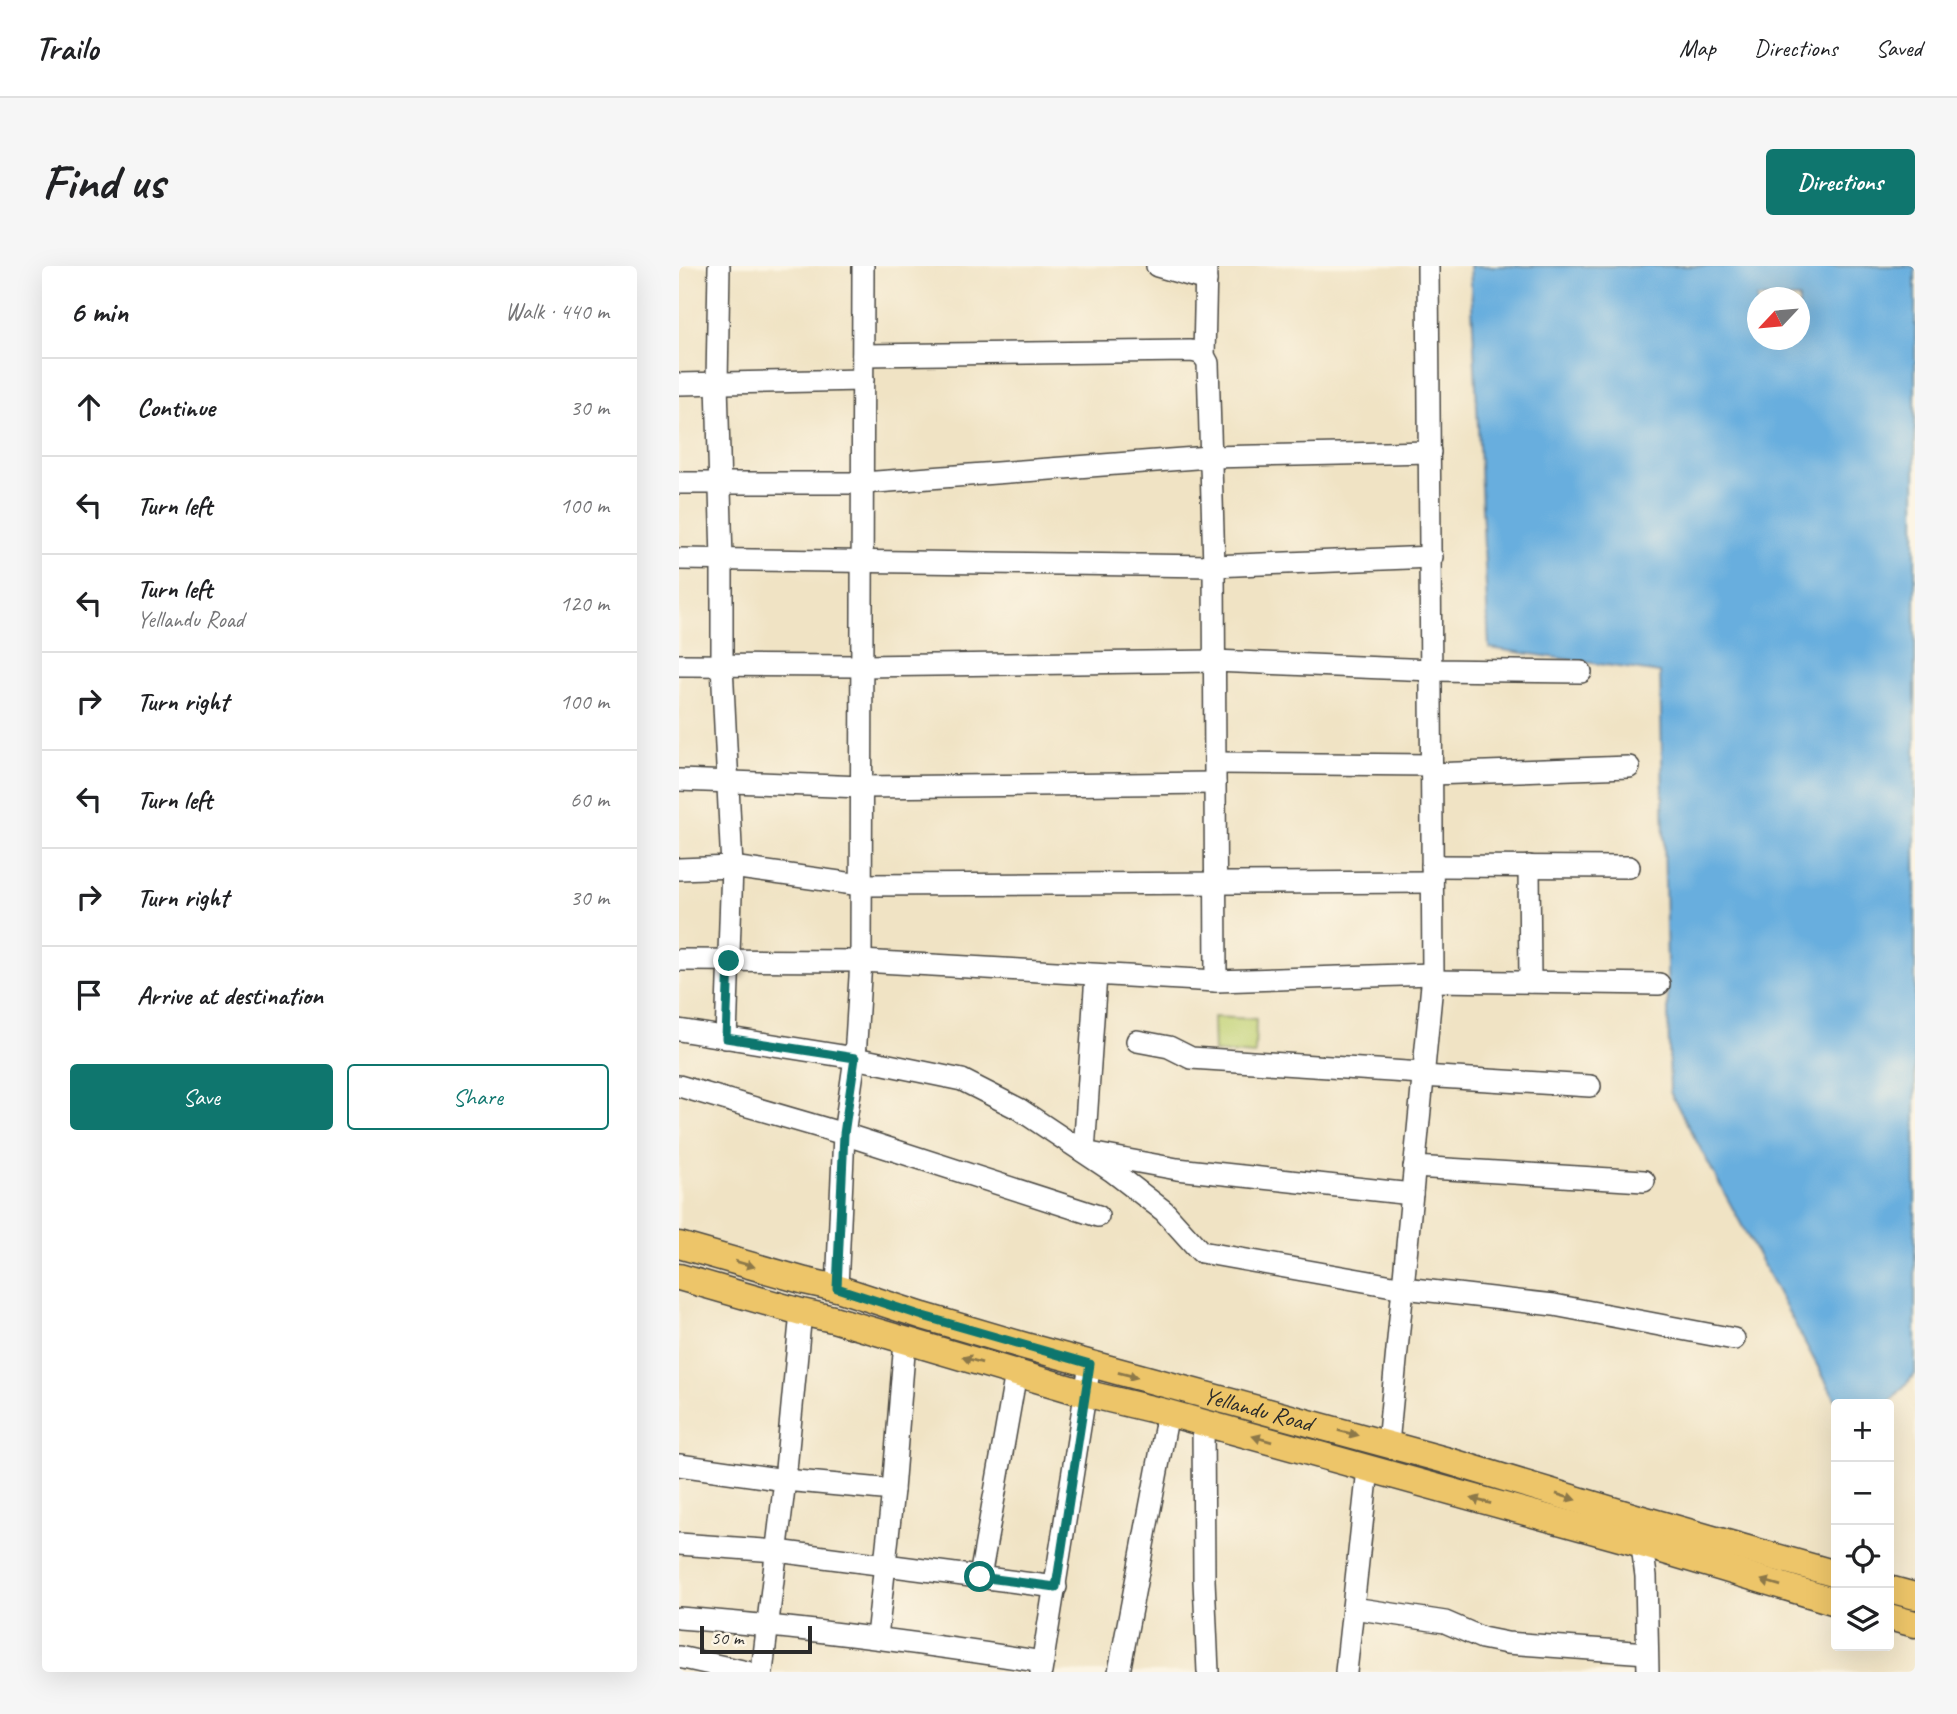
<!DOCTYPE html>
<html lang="en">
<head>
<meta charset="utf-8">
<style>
	body { margin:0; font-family:Caveat,sans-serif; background:#f6f6f6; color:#202124 }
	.controls { position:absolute; right:21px; bottom:21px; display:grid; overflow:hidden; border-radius:7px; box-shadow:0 7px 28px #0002 }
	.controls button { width:63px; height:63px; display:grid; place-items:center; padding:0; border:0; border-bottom:2px solid #e0e0e0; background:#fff; color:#202124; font:35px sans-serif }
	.compass { position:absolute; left:1068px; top:21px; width:63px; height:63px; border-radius:50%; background:#fff; box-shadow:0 7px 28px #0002; rotate:244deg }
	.scale { position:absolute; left:21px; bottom:18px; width:112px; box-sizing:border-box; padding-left:7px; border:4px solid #2b2b2b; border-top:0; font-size:19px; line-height:24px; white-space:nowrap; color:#2b2b2b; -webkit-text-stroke:5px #fcf5e5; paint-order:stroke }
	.stop { position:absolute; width:21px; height:21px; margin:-16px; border:5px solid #0f766e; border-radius:50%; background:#fff }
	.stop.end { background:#0f766e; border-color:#fff; box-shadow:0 2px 7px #0008 }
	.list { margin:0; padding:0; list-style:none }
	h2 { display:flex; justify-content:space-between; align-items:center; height:91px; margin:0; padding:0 28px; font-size:30px }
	h2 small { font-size:23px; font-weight:400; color:#757577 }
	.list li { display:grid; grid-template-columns:46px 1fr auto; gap:21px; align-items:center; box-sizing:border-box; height:98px; padding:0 28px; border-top:2px solid #e0e0e0 }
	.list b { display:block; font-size:26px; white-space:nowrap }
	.list p { margin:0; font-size:23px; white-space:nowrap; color:#757577 }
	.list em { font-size:23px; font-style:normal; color:#757577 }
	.actions { display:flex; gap:14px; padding:21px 28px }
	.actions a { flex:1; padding:16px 0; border:2px solid #0f766e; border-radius:7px; text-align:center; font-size:24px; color:#0f766e }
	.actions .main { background:#0f766e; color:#fff }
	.icon { flex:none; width:38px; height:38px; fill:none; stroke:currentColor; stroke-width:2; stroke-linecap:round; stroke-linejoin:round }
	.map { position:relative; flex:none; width:1236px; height:1406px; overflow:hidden; border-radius:7px }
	header { display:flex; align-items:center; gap:42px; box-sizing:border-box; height:98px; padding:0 35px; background:#fff; border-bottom:2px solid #e0e0e0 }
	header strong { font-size:33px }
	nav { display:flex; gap:38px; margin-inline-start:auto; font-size:24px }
	.intro { display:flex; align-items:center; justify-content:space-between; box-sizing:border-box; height:168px; padding:0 42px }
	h1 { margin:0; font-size:49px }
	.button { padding:18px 32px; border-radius:7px; background:#0f766e; color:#fff; font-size:24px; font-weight:700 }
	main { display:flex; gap:42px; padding:0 42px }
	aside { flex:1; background:#fff; border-radius:7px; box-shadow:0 7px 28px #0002 }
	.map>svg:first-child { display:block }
	.green { fill:#c1d274; stroke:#767e50; stroke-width:2 }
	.water { fill:#68aede; stroke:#4a6c84; stroke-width:2; fill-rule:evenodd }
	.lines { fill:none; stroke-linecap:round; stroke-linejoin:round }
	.minor-casing { stroke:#494742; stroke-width:24 }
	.major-casing { stroke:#494742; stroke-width:29 }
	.minor { stroke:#fff; stroke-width:21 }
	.major { stroke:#edc569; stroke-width:26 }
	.oneway { fill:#8c784a }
	.route { stroke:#0f766e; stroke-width:9 }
	.labels { text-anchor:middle; stroke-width:5; stroke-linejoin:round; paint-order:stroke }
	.street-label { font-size:24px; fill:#2b2b2b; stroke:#fcf5e5 }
</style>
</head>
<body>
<header>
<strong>Trailo</strong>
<nav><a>Map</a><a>Directions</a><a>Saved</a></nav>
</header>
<div class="intro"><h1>Find us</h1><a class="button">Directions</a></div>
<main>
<aside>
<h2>6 min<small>Walk · 440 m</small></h2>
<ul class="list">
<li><svg class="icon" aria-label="ahead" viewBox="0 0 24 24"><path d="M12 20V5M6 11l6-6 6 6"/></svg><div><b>Continue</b></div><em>30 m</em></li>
<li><svg class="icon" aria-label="left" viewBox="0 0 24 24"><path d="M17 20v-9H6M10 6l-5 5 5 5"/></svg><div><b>Turn left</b></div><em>100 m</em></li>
<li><svg class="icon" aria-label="left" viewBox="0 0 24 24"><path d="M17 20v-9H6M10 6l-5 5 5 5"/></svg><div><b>Turn left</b><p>Yellandu Road</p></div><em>120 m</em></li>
<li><svg class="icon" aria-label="right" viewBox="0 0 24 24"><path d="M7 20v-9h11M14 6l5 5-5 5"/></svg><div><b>Turn right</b></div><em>100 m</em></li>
<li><svg class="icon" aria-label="left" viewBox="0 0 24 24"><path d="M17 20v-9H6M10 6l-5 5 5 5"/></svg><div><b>Turn left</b></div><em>60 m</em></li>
<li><svg class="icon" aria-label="right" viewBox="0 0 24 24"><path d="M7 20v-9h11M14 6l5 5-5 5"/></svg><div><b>Turn right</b></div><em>30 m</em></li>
<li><svg class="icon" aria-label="arrive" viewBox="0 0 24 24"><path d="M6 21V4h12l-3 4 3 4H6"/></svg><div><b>Arrive at destination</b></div></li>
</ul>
<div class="actions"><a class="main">Save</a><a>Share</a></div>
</aside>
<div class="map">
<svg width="1236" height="1406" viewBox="0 0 1236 1406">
	<rect width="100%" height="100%" fill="#fcf5e5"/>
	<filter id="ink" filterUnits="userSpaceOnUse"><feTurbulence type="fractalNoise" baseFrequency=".0143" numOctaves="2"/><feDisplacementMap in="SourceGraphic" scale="14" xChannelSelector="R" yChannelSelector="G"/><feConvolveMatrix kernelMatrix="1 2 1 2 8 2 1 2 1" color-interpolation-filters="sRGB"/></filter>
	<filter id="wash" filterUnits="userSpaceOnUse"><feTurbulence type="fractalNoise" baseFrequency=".00686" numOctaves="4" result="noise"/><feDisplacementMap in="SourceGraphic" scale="28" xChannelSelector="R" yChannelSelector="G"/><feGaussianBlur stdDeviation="1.57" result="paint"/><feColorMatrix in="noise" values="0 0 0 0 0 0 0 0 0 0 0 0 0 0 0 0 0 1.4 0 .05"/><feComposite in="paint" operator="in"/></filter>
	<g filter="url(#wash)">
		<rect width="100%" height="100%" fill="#f0e3c4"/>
		<polygon class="green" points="534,751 577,753 576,789 535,786"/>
		<path class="water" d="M 791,0 L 1236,0 L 1236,1108 L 1209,1138 L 1159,1138 L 991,826 L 981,407 L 810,382 ZM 1078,32 L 1120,32 L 1120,74 L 1078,74 Z"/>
	</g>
	<g filter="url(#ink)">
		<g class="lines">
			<defs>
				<g id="minor">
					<polyline points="40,0 38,117 43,294 43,399 53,601 47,772"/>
					<polyline points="478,0 527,14"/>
					<path d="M 184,89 L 511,85 C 520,86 524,87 529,97 L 535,300 L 537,715"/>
					<polyline points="525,90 527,0"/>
					<polyline points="0,118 184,114"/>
					<polyline points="0,217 184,217 530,191 751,186"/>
					<polyline points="0,293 535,300 753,291"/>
					<polyline points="0,399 183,400 535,395 753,404 902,406"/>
					<polyline points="536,497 753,499"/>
					<polyline points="753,508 950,501"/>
					<polyline points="0,514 183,521 536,517"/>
					<polyline points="753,600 950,601"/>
					<polyline points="850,600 851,716"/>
					<polyline points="0,603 53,601 182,619 753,616"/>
					<polyline points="0,694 182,695 537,715 754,708"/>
					<polyline points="417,709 405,886 498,903 733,928"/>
					<polyline points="753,715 980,718"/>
					<polyline points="0,764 176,792 283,814 340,843 433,905 485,945 522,986 725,1022 875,1039 1055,1073"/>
					<polyline points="458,775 490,781 512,792 743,807"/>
					<polyline points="743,810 911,820"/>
					<polyline points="0,820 165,868 419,950"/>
					<polyline points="735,901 965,915"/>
					<polyline points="158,1022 165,868 176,792 182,695 184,0"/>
					<polyline points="524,1156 525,1314 529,1406"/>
					<polyline points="709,1178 754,708 749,0"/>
					<polyline points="0,1199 106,1214 214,1224"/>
					<polyline points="961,1265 967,1310 969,1406"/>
					<polyline points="0,1278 98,1285 377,1321"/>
					<polyline points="301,1311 337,1107"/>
					<polyline points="674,1342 766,1356 803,1372 828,1377 968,1387"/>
					<path d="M 0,1352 C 122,1361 243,1377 364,1396"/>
					<polyline points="198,1371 214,1224 226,1075"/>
					<polyline points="0,1391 68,1406"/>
					<polyline points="83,1406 106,1214 122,1046"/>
					<polyline points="362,1406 411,1098"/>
					<polyline points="440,1406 489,1147"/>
					<polyline points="667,1406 689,1203"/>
				</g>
				<g id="major">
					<path id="s1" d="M 0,979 L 126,1015 L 158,1022 L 244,1050 L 346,1080 L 766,1194 L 956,1251 L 1157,1308"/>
					<polyline points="0,1011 122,1046 154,1053 405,1127 489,1147 963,1278 1157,1336"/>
					<polyline points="1210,1323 1236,1330"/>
					<polyline points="1210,1351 1236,1358"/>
				</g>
			</defs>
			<use href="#minor" class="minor-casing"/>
			<use href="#major" class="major-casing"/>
			<use href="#minor" class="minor"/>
			<use href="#major" class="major"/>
		</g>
		<defs><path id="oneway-solid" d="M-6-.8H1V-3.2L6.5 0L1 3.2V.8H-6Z" transform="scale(1.75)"/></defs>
		<g class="oneway">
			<use href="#oneway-solid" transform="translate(66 998) rotate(16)"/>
			<use href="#oneway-solid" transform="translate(293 1094) rotate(-164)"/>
			<use href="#oneway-solid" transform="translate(449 1109) rotate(15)"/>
			<use href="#oneway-solid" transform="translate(669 1167) rotate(15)"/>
			<use href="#oneway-solid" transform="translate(583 1173) rotate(-164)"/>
			<use href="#oneway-solid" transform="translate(887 1231) rotate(17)"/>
			<use href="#oneway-solid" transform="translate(802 1235) rotate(-165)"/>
			<use href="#oneway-solid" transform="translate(1092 1317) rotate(-164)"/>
		</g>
	</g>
	<g class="lines" filter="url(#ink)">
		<polyline class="route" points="50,695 47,772 176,792 165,868 158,1022 244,1050 411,1098 377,1321 301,1311"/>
	</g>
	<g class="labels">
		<g class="street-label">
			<text dy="8" stroke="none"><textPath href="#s1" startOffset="602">Yellandu Road</textPath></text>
		</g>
	</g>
</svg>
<div class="controls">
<button>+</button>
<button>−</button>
<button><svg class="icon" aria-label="locate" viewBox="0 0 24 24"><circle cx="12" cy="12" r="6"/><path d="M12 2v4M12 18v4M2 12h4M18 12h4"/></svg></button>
<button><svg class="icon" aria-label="layers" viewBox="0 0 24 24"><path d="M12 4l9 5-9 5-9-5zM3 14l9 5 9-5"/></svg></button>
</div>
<svg class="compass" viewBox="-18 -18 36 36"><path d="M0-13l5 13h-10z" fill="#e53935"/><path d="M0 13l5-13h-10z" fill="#757577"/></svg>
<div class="scale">50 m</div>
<div class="stop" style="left:301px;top:1311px"></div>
<div class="stop end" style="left:50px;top:695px"></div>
</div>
</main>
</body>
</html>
